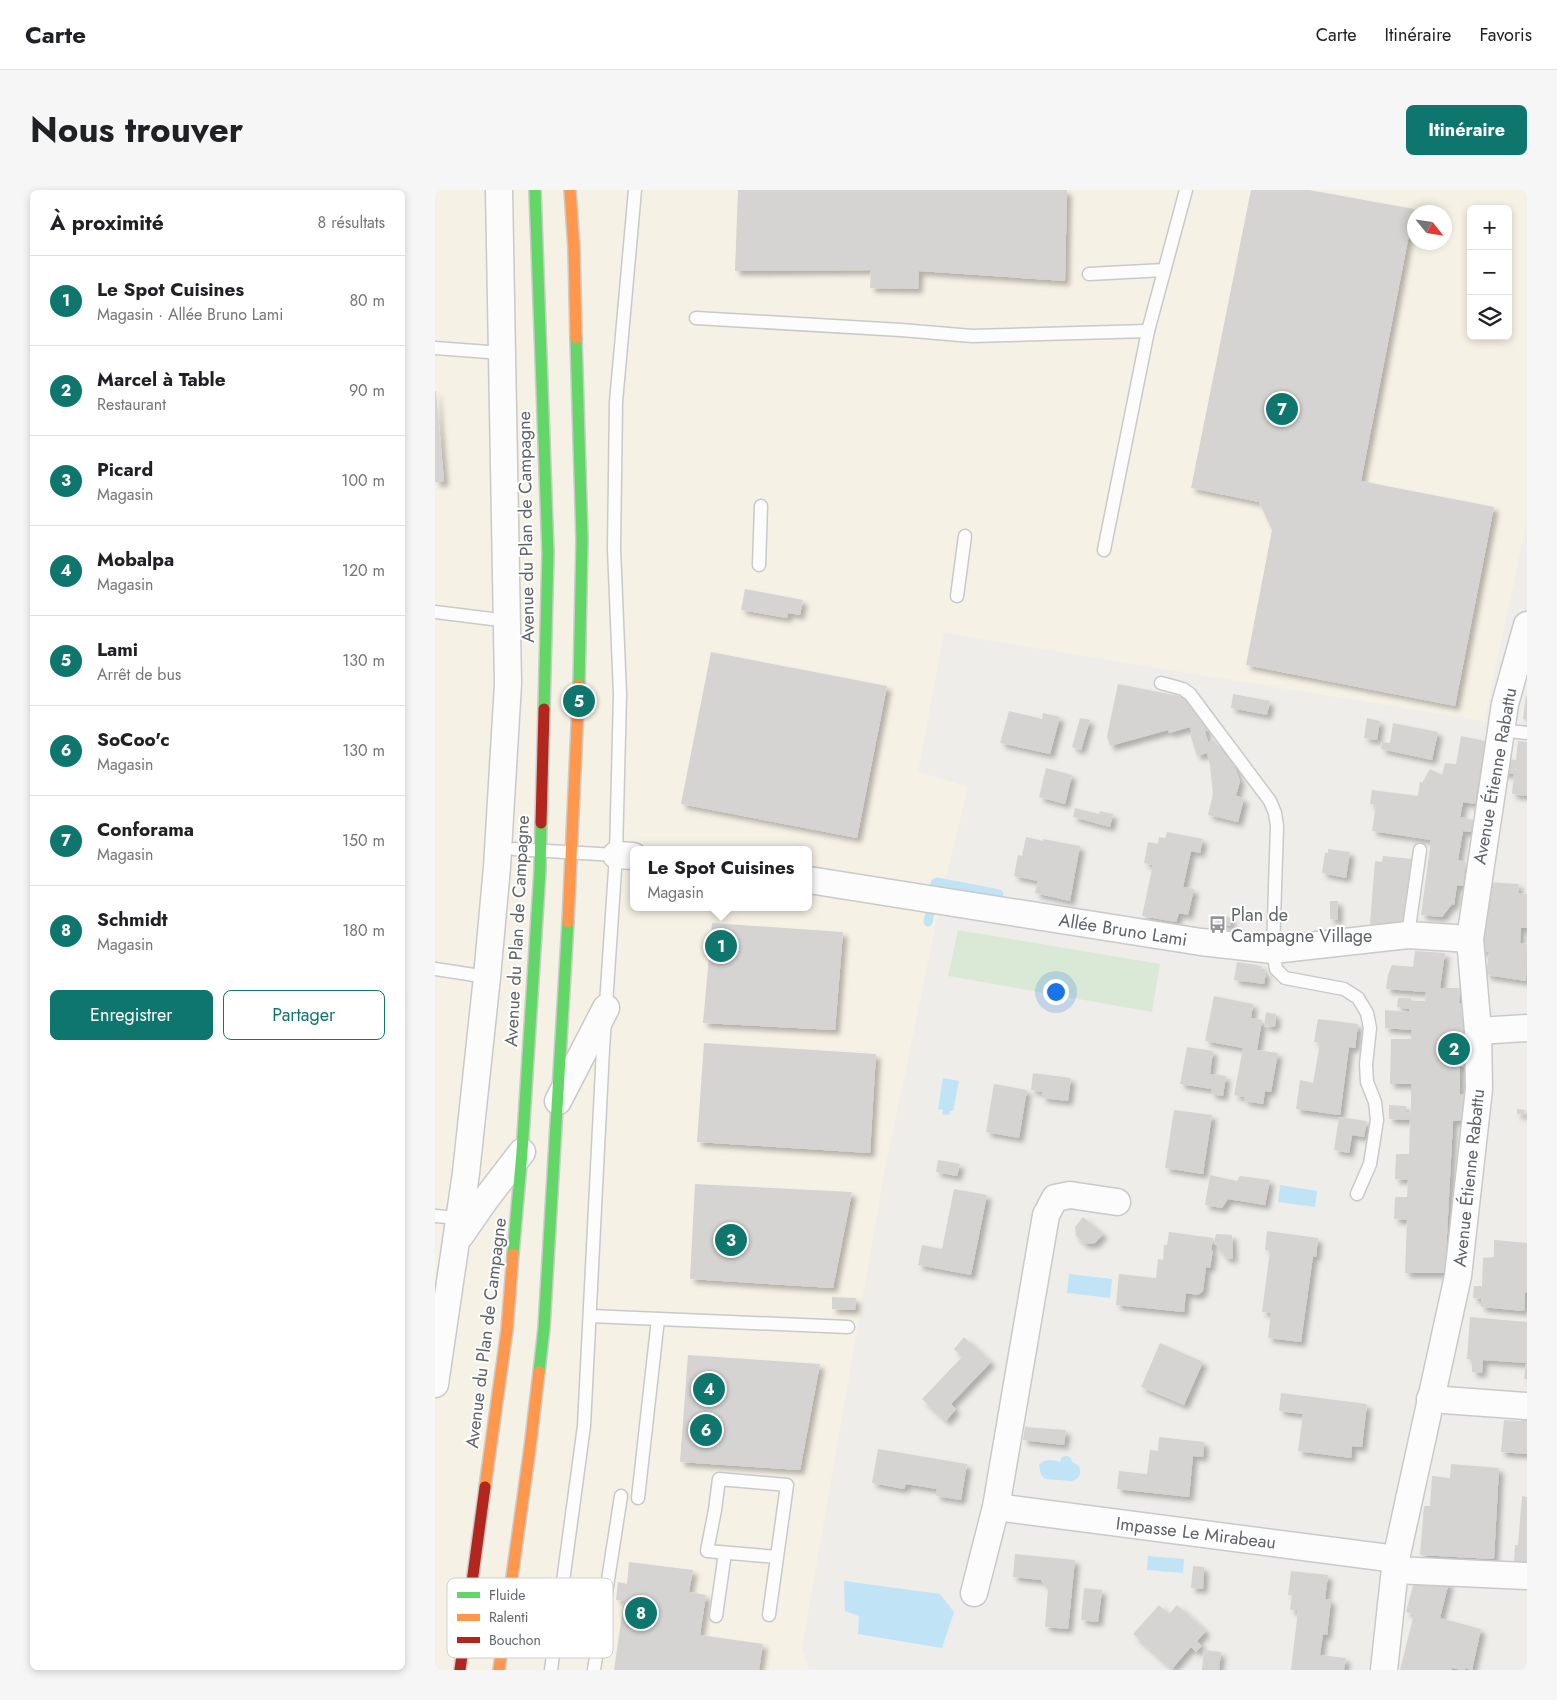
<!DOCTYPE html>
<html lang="fr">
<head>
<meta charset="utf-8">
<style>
	body { margin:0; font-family:Jost,sans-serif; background:#f6f6f6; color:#202124 }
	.controls { position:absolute; right:15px; top:15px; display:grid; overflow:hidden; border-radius:8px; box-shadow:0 2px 8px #0003 }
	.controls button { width:45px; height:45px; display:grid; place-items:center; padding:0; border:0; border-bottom:1px solid #e0e0e0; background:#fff; color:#202124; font:25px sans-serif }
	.compass { position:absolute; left:972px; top:15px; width:45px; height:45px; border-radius:50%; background:#fff; box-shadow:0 2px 8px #0003; rotate:120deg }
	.you { position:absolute; left:620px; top:801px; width:18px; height:18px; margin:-12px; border:4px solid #fff; border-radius:50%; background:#1a73e8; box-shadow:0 0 0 8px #1a73e833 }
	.badge { display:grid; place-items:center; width:32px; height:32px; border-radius:50%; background:#0f766e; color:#fff; font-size:16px; font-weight:700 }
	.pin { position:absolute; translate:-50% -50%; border:2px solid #fff; box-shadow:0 1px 5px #0006 }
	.popup { position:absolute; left:195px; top:656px; width:182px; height:65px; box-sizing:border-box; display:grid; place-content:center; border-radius:8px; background:#fff; filter:drop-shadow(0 1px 4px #0005); font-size:16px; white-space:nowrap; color:#757577 }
	.popup b { font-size:19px; color:#202124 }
	.popup::after { content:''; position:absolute; left:50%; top:100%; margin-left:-10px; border:10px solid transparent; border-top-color:#fff }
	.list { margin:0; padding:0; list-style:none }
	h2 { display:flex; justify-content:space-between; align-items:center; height:65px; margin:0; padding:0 20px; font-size:21px }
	h2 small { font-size:16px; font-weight:400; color:#757577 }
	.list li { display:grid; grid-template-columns:32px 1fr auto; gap:15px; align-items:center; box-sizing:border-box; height:90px; padding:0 20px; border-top:1px solid #e0e0e0 }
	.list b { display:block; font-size:19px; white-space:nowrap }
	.list p { margin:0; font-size:16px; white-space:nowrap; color:#757577 }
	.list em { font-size:16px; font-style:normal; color:#757577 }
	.actions { display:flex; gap:10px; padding:15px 20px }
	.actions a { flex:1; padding:11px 0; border:1px solid #0f766e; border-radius:8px; text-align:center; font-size:18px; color:#0f766e }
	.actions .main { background:#0f766e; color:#fff }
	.icon { flex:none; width:28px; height:28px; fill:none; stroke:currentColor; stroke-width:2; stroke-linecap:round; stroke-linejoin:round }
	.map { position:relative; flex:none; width:1092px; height:1480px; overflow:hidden; border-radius:8px }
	header { display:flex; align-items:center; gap:30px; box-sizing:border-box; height:70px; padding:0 25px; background:#fff; border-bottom:1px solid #e0e0e0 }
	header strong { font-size:24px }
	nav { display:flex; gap:28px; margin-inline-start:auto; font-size:18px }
	.intro { display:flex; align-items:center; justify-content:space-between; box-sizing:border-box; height:120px; padding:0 30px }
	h1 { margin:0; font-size:35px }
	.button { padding:12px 22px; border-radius:8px; background:#0f766e; color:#fff; font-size:18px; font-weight:700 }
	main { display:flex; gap:30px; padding:0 30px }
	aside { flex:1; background:#fff; border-radius:8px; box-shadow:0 2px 8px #0003 }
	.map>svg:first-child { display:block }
	.commercial { fill:#f6f1e5; fill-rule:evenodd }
	.green { fill:#d9e9d6 }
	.water { fill:#c0e3f6 }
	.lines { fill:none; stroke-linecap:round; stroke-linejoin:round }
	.stream { stroke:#c0e3f6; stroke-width:9 }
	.building { fill:#d5d4d3; filter:url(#shadow) }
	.lane-casing { stroke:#c9c9c9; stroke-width:15 }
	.street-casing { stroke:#c9c9c9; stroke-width:29 }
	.fast-casing { stroke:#cbcbcb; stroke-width:14 }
	.slow-casing { stroke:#cbcbcb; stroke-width:14 }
	.jam-casing { stroke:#cbcbcb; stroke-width:14 }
	.lane { stroke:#fcfcfc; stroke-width:12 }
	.street { stroke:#fcfcfc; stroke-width:26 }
	.fast { stroke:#63d668; stroke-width:11 }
	.slow { stroke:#ff974d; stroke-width:11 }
	.jam { stroke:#b3261e; stroke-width:11 }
	.labels { text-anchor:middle; stroke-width:4; stroke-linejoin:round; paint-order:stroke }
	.street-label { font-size:18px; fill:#5f6367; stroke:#fff }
	.poi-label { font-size:18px; fill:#5f6367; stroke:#fff; text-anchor:start }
	.key { fill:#fff; stroke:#cfd0d1; stroke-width:1 }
	.key-label { font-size:14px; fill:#5f6367 }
</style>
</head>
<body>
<header>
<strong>Carte</strong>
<nav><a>Carte</a><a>Itinéraire</a><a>Favoris</a></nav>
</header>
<div class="intro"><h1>Nous trouver</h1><a class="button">Itinéraire</a></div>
<main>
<aside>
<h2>À proximité<small>8 résultats</small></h2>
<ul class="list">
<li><span class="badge">1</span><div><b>Le Spot Cuisines</b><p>Magasin · Allée Bruno Lami</p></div><em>80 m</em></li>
<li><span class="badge">2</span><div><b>Marcel à Table</b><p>Restaurant</p></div><em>90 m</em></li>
<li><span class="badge">3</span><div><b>Picard</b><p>Magasin</p></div><em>100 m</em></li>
<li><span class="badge">4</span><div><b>Mobalpa</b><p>Magasin</p></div><em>120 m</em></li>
<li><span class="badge">5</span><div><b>Lami</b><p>Arrêt de bus</p></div><em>130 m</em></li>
<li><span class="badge">6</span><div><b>SoCoo'c</b><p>Magasin</p></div><em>130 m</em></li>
<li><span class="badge">7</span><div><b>Conforama</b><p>Magasin</p></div><em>150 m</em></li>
<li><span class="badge">8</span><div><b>Schmidt</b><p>Magasin</p></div><em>180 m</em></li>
</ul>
<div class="actions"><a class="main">Enregistrer</a><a>Partager</a></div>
</aside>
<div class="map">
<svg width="1092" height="1480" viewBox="0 0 1092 1480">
	<defs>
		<filter id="shadow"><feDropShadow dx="4.5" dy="4.5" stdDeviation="2.5" flood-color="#0004"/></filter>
	</defs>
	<rect width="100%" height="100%" fill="#eeedea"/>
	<path class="commercial" d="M 0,0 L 1092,0 L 1092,330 L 1049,531 L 509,443 L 483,582 L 533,597 L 509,695 L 449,984 L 367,1458 L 374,1480 L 0,1480 ZM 1036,19 L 1073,19 L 1073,146 L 1036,146 ZM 979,22 L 1009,22 L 1009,52 L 979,52 ZM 198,660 L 374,660 L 374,717 L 198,717 Z"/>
	<polygon class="green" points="523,740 725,774 717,822 513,786"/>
	<g class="water">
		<polygon points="508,888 524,891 518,921 515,921 514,925 507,924 508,920 503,919"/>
		<polygon points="845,995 882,1001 880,1017 843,1012"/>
		<polygon points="634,1084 677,1089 675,1108 632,1103"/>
		<path d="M 632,1266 L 636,1268 L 637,1272 L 643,1275 C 647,1282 646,1288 637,1291 L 610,1289 L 606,1285 L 604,1275 C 610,1268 617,1270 625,1272 L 627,1267 Z"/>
		<polygon points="713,1366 749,1369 748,1383 712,1380"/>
		<polygon points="409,1391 505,1404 519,1422 507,1458 423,1444 424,1426 410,1421"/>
	</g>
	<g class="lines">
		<g class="stream">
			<polyline points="499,699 500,693 502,692 564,704"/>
			<polyline points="493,732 495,722"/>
		</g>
	</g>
	<g class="building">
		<polygon points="303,0 632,0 630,91 484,81 483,99 435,98 436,80 300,81"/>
		<polygon points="816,0 874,0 979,19 926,291 1059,317 1020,516 811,475 837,340 824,312 756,298"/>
		<polygon points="0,201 1,201 9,292 0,292"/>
		<polygon points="310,399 368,410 365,425 353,423 352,428 306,420"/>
		<polygon points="276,462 452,496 422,648 246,614"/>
		<polygon points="683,494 749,507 773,541 770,541 773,552 779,550 793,570 796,567 805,591 801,606 809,608 803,632 773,625 778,604 775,575 772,563 762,566 755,544 757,544 755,537 734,543 733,540 675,556 672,546"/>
		<polygon points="798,504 835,511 832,525 796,518"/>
		<polygon points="1091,506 1092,506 1092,530 1088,529"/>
		<polygon points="574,521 607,529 608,523 625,527 615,564 565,553"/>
		<polygon points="645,528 655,530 646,560 637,557"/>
		<polygon points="932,528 945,531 942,550 929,548"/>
		<polygon points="958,533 1003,542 997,570 946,559 947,552 955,553"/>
		<polygon points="1026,546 1050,551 1040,614 1028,612 1025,627 1038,630 1036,642 1028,641 1026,652 1023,670 1031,672 1028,696 1022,695 1019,715 1017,714 1007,727 986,725 996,650 937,641 941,615 935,614 937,600 983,606 985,591 987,593 995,579 1007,585 1010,573 1021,574"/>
		<polygon points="1083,551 1092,552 1092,606 1077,604 1079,584 1063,582 1066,568 1081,570"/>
		<polygon points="611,578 637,585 630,614 604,607"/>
		<polygon points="640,618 664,624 665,621 678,624 675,637 638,627"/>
		<polygon points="732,642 768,649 765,663 756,661 748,697 759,699 753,725 744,723 741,732 707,726 718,675 709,673 713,652 723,654 724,647 730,648"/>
		<polygon points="591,647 608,651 608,649 645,656 635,711 600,703 603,691 579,686 583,665 587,666"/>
		<polygon points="893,659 915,662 911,688 887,683 890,663 893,663"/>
		<polygon points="948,666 977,669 968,733 935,734 940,671 947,672"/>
		<polygon points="1052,692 1084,694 1083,703 1092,704 1092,738 1086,738 1085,753 1092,754 1091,791 1051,785 1054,762 1045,761"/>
		<polygon points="895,711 903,711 903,730 895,729"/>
		<polygon points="782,724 797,728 795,736 780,732"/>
		<polygon points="277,733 408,742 400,840 268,833"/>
		<polygon points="980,761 1010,763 1005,798 1025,798 1024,813 1030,814 1029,877 1025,877 1025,905 1030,904 1029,930 1018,931 1010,1083 970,1083 972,1030 959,1029 960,1007 972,1007 973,990 960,989 961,964 974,964 975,930 954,929 954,915 971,916 971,922 976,923 976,894 955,894 956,849 976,849 976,840 950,838 950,820 974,822 974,819 962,817 963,808 976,808 976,811 990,811 991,802 951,799 953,785 957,775 978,777"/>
		<polygon points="802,772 827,776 826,781 831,782 829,794 799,790"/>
		<polygon points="779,806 818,814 816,828 827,830 822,860 843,863 836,902 830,901 828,914 809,911 810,907 799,905 808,858 770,851"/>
		<polygon points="831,822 841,824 840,837 829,836"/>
		<polygon points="883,829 923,834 920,858 914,857 905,925 861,919 865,890 878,893 885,853 879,852"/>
		<polygon points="269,853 441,864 435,963 262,952"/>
		<polygon points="752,857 778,861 775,884 791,886 788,906 776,904 777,899 745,894"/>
		<polygon points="598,883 636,888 633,911 607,908 608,902 596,900"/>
		<polygon points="559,894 592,900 584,948 551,942"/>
		<polygon points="1082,919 1090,920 1089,925 1082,924"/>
		<polygon points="739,920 777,925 768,984 730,978"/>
		<polygon points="904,927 932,931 929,947 917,945 914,963 899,960"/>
		<polygon points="503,970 525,974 522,986 501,982"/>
		<polygon points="775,985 802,991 805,986 835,990 830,1015 793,1009 787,1018 770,1015"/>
		<polygon points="260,994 417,1002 398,1098 255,1089"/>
		<polygon points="519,999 552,1005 536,1085 483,1075 487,1055 507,1059"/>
		<polygon points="648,1027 668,1044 660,1053 650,1054 641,1046 640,1037"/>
		<polygon points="832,1041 883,1048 881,1067 878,1066 866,1152 833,1148 836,1123 827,1122 835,1061 830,1060"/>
		<polygon points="734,1042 778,1048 776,1061 778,1060 775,1078 771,1077 768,1101 763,1105 751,1103 749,1122 681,1115 684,1084 721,1088 723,1069 728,1070 729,1055 732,1055"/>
		<polygon points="781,1044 797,1045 798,1069 791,1068 779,1052"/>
		<polygon points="1059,1050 1092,1053 1092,1103 1090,1103 1089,1121 1046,1117 1046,1109 1038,1108 1039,1096 1047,1096 1048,1068 1059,1067"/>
		<polygon points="397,1107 421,1108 420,1120 397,1119"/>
		<polygon points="1035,1127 1092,1132 1092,1189 1089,1189 1091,1173 1048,1170 1047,1183 1037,1182 1037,1169 1032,1169"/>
		<polygon points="529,1147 556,1172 516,1214 521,1219 511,1231 487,1209 527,1167 519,1159"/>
		<polygon points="725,1153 768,1172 749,1215 706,1197"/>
		<polygon points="253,1165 385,1174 365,1280 245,1272"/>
		<polygon points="846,1203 932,1214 927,1257 917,1256 916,1268 863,1261 868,1224 844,1221"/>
		<polygon points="1087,1226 1092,1227 1092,1264 1066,1262 1069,1230 1086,1231"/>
		<polygon points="590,1237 631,1240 629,1255 588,1250"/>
		<polygon points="724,1247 769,1252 768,1267 758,1266 754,1307 682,1299 684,1281 712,1284 715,1260 723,1261"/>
		<polygon points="443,1259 532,1274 526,1310 501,1306 502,1299 471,1294 469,1299 437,1293"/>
		<polygon points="1016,1274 1064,1278 1059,1369 985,1365 989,1316 995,1316 997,1286 1015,1288"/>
		<polygon points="1087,1306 1092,1307 1092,1372 1079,1372 1080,1355 1083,1355"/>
		<polygon points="580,1364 640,1370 633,1439 610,1437 613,1400 606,1390 578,1387"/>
		<polygon points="194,1372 258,1380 254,1402 271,1405 265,1445 328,1454 324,1480 179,1480 189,1411 181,1410 183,1392 192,1394"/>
		<polygon points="758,1376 769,1377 768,1399 756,1398"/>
		<polygon points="856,1381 893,1385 890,1409 896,1410 892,1445 888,1444 885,1465 911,1468 909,1480 856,1480 863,1421 855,1420 857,1405 853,1405"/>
		<polygon points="980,1388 1014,1392 1005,1428 1046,1439 1037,1480 1030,1478 1030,1480 1027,1480 1017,1478 1016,1480 965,1480 979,1424 971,1422"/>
		<polygon points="649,1398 667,1400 663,1432 646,1430"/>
		<polygon points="724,1415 734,1424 742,1415 771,1441 762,1451 767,1456 761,1462 756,1457 737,1479 698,1444"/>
		<polygon points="769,1460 786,1462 784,1480 767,1480"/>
	</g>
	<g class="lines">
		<defs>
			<g id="lane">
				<polyline points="654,84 729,80"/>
				<polyline points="261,128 466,140 537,146 713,141"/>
				<polyline points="0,158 67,163"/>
				<polyline points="669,360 713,141 751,0"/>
				<polyline points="324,375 326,316"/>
				<polyline points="522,406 530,346"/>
				<polyline points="0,422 73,431"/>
				<polyline points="726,493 748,499 755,504 835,611 840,623 842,636 838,760 841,779 850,788 909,799 923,808 932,823 935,838 931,874 932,892 940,912 942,930 935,974 922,1004"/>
				<polyline points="1065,540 1092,543"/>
				<polyline points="79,659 181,665"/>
				<polyline points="973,745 985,660"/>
				<polyline points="0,779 52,787"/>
				<polyline points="0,1026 25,1028"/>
				<polyline points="155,1126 413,1137"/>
				<polyline points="203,1308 223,1129"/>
				<polyline points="334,1425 352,1295 284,1289 280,1320 272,1361 342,1367"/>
				<polyline points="281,1426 290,1363"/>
				<polyline points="116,1480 149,1236 168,859 181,665 185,504 179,358 181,212 200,0"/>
				<polyline points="159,1480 186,1306"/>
			</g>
			<g id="street">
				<polyline points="181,665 198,666"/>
				<polyline points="374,690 766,752 838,760 973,745 1035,749"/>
				<polyline points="1043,841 1092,838"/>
				<polyline points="123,911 171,818"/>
				<polyline points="25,1046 50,1010 87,962"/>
				<polyline points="0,1194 31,983 52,787 62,677 73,494 64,0"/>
				<polyline points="995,1209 1092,1216"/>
				<polyline points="561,1317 961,1369"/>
				<polyline points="960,1380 1092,1386"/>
				<polyline points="539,1403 561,1317 611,1025 620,1008 635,1005 682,1012"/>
				<polyline points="949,1480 961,1369 1023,1086 1044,899 1043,841 1035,749 1070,514 1092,435"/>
			</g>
			<g id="fast">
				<polyline points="100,0 113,363 109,519"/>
				<polyline points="141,148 147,349 144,495"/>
				<polyline points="78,1064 87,962 105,680 106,633"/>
				<polyline points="104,1182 109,1138 133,732"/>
			</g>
			<g id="slow">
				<polyline points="135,0 139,59 141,148"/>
				<polyline points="133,732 144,495"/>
				<polyline points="50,1297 72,1140 78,1064"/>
				<polyline points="64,1480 95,1258 104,1182"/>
			</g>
			<g id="jam">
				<polyline points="106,633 109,519"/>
				<polyline points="25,1480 50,1297"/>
			</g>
		</defs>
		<use href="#lane" class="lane-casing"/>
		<use href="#street" class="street-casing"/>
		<use href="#fast" class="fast-casing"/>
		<use href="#slow" class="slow-casing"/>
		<use href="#jam" class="jam-casing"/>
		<use href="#lane" class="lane"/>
		<use href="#street" class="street"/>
		<use href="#fast" class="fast"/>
		<use href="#slow" class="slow"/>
		<use href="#jam" class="jam"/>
	</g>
	<defs>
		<symbol id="bus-bare" viewBox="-9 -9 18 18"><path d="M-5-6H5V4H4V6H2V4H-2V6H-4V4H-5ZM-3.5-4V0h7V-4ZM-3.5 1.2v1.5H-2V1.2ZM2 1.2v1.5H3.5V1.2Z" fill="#919395" stroke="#fff" stroke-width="2.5" paint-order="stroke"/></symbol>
	</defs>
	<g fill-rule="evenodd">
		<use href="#bus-bare" x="770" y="722" width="25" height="25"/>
	</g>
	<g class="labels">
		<g class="street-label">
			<text transform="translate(91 337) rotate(-91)" y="6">Avenue du Plan de Campagne</text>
			<text transform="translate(1060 586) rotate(-80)" y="6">Avenue Étienne Rabattu</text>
			<text transform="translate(688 740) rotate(9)" y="6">Allée Bruno Lami</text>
			<text transform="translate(82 741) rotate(-87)" y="6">Avenue du Plan de Campagne</text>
			<text transform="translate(1034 988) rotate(-84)" y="6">Avenue Étienne Rabattu</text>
			<text transform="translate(51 1143) rotate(-83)" y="6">Avenue du Plan de Campagne</text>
			<text transform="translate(761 1343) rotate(7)" y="6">Impasse Le Mirabeau</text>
		</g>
		<g class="poi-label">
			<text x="796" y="731">Plan de<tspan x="796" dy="21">Campagne Village</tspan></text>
		</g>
	</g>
	<rect x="12" y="1388" width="166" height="80" rx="8" class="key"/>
	<rect x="22" y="1402" width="23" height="6" fill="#63d668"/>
	<rect x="22" y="1424" width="23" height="7" fill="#ff974d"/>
	<rect x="22" y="1447" width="23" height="6" fill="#b3261e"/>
	<g class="key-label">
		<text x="54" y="1410">Fluide</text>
		<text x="54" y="1432">Ralenti</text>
		<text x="54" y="1455">Bouchon</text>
	</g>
</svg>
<div class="controls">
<button>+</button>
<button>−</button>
<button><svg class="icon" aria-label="layers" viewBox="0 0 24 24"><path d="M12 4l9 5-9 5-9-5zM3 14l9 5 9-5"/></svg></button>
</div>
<svg class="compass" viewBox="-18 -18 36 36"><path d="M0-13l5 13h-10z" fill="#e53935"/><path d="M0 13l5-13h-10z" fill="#757577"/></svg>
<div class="you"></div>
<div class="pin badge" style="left:286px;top:756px">1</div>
<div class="popup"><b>Le Spot Cuisines</b>Magasin</div>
<div class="pin badge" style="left:1019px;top:859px">2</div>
<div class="pin badge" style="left:296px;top:1050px">3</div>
<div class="pin badge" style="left:274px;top:1199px">4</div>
<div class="pin badge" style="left:144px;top:511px">5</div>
<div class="pin badge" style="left:271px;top:1240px">6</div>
<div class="pin badge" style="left:847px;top:219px">7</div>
<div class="pin badge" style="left:206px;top:1423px">8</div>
</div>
</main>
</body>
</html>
